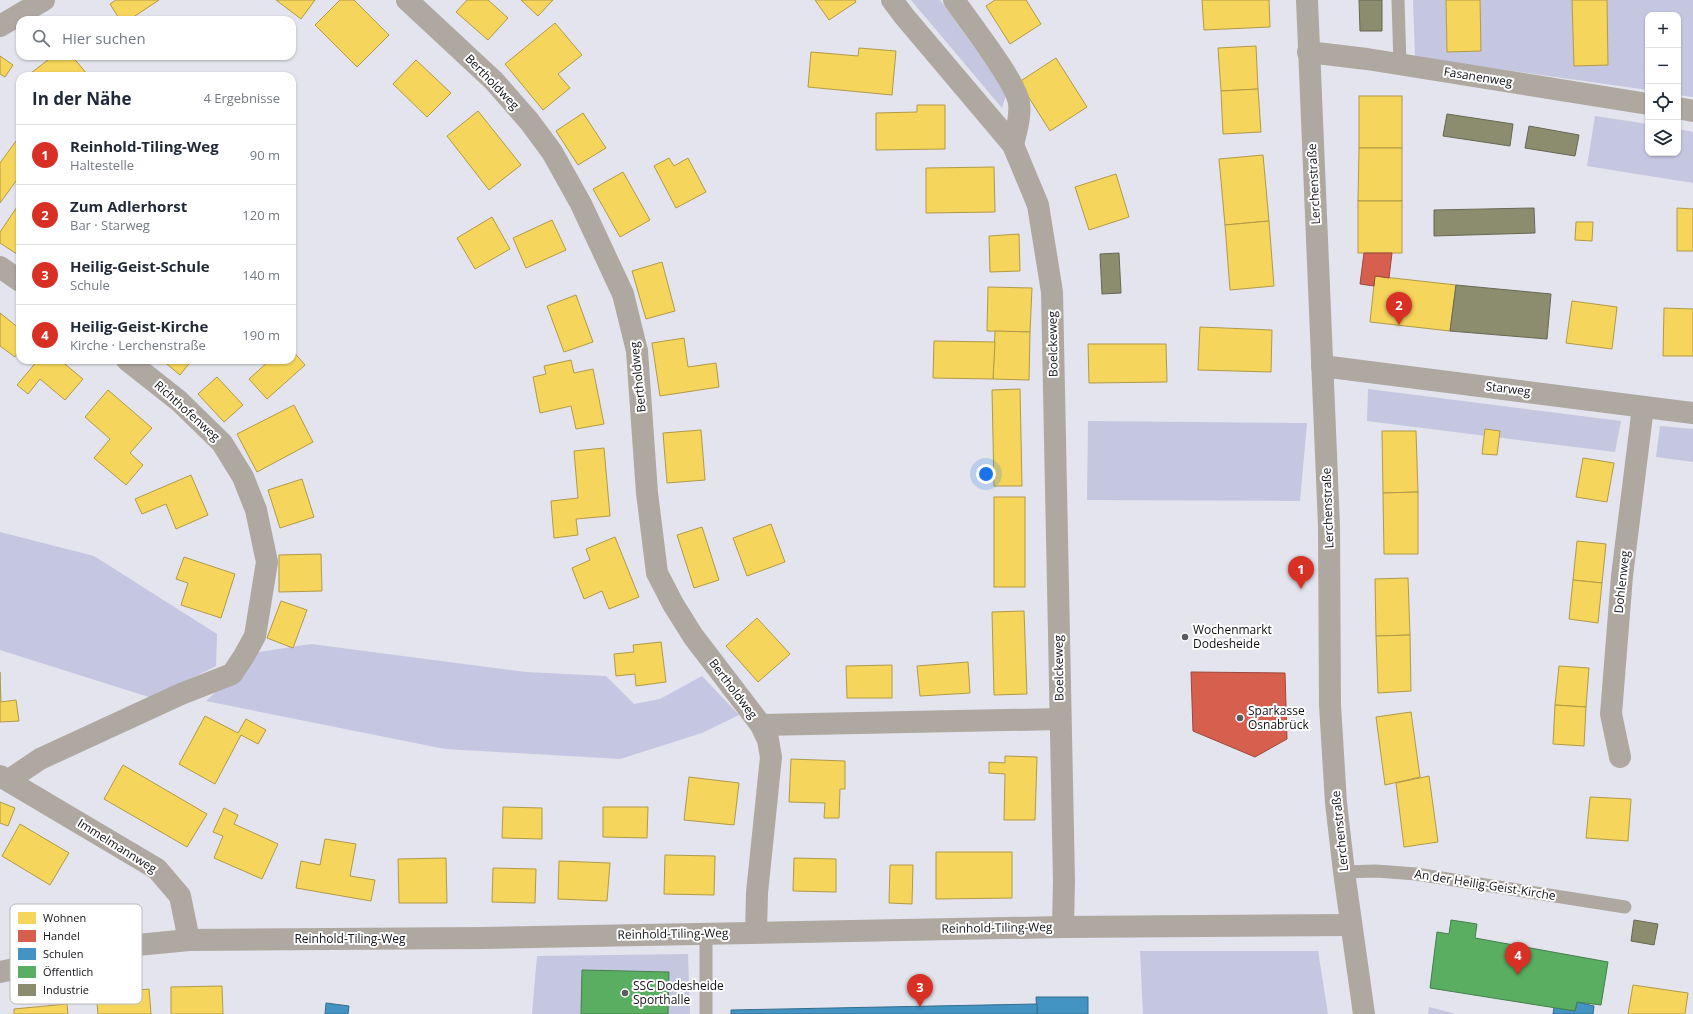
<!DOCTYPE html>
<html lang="de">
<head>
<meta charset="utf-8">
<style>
	body { margin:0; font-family:"Open Sans",sans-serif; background:#f6f6f7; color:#1f2937 }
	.controls { position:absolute; right:12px; top:12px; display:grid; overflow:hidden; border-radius:8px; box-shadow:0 1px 3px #0004 }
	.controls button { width:36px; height:36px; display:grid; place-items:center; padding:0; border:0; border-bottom:1px solid #e0e1e3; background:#fff; color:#1f2937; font:20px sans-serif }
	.you { position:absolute; left:986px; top:474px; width:14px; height:14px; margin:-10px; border:3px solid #fff; border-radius:50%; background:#1a73e8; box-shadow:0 0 0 6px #1a73e833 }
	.badge { display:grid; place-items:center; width:26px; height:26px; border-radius:50%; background:#d93025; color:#fff; font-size:13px; font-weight:700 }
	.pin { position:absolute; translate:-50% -33px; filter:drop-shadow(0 1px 2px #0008) }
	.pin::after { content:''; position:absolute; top:21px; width:14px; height:12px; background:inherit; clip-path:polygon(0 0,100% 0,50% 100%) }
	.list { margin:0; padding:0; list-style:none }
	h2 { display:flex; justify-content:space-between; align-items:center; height:52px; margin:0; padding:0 16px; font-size:17px }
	h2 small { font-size:13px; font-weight:400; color:#747a83 }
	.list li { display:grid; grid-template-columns:26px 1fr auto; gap:12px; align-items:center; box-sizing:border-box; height:60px; padding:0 16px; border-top:1px solid #e0e1e3 }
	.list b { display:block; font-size:15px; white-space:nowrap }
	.list p { margin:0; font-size:13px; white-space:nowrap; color:#747a83 }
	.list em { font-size:13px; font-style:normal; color:#747a83 }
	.icon { flex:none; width:22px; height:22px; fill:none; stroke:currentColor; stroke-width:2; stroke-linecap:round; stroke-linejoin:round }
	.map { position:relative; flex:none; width:1693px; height:1014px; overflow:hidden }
	.search { position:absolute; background:#fff; box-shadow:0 1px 3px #0004; left:16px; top:16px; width:280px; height:44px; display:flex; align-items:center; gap:10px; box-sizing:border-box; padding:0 14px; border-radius:12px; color:#747a83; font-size:15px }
	.panel { position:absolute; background:#fff; box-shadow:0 1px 3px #0004; left:16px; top:72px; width:280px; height:292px; border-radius:12px }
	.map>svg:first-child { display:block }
	.green { fill:#c5c6e0 }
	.forest { fill:#c5c6e1 }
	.homes { fill:#f6d55c; stroke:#b19a47 }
	.shops { fill:#d6604d; stroke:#9b483c }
	.schools { fill:#4393c3; stroke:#346c8f }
	.public { fill:#5aae61; stroke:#447f4a }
	.industry { fill:#8c8c6e; stroke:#676754 }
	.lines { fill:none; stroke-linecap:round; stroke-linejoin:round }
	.service { stroke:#aea8a0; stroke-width:13 }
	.minor { stroke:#aea8a0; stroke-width:22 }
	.tertiary { stroke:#aea8a0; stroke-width:22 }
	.poi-dot { fill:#5a5b61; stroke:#fff; stroke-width:1.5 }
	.labels { text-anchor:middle; stroke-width:4; stroke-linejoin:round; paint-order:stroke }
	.street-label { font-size:12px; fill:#111116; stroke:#fff }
	.poi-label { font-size:12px; fill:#111116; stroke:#fff; text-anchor:start }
	.key { fill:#fff; stroke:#b8b8b9; stroke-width:1 }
	.key-label { font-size:11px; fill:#111116 }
</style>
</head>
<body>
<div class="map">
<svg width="1693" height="1014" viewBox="0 0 1693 1014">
	<rect width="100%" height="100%" fill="#e3e4ed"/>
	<g class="green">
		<polygon points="911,0 940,0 999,82 1006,95 1002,108"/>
		<polygon points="1413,0 1693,0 1693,97 1678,95 1678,15 1648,15 1648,90 1415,57"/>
		<polygon points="1595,116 1648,124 1648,153 1678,153 1678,129 1693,132 1693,183 1587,166"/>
		<polygon points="1368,389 1621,421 1615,452 1367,421"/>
		<polygon points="1088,421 1307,423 1300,501 1087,500"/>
		<polygon points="1660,426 1693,429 1693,462 1656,457"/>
		<polygon points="1140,951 1318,951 1328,1014 1143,1014"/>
		<polygon points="688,954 690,1014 532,1014 537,956"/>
		<polygon points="1429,1007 1456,1014 1428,1014"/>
	</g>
	<g class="forest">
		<polygon points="0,532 94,556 217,634 216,666 152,698 0,650"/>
		<polygon points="311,644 526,672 606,676 634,704 660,699 702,676 739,715 702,733 620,759 445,749 206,701 259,652"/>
	</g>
	<g class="homes">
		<polygon points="116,0 159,0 129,20 120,20 110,4"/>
		<polygon points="276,0 315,0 301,19"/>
		<polygon points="340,0 354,0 389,35 357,67 315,25"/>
		<polygon points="467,0 488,0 508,18 488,40 456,12"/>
		<polygon points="521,0 553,0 538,16"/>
		<polygon points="815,0 855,0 856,2 829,20"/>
		<polygon points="995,0 1026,0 1041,24 1010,44 986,6"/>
		<polygon points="1202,0 1269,0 1270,27 1204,30"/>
		<polygon points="1446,0 1480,0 1481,51 1447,52"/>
		<polygon points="1572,0 1607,0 1608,65 1574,66"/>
		<polygon points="555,23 582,55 558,74 570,88 543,110 505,64"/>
		<polygon points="1256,46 1258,89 1221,91 1218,48"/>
		<polygon points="859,48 896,51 892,95 808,87 811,52 858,56"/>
		<polygon points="0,56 13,65 5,77 0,74"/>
		<polygon points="53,56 72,56 87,74 84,76 34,76 31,73"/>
		<polygon points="1056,58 1087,107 1050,131 1019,82"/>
		<polygon points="416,60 451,93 427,117 393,84"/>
		<polygon points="1258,89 1261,132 1223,134 1221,91"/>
		<rect x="1359" y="96" width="43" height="52"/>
		<polygon points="917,105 945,105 945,149 876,150 876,113 917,112"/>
		<polygon points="478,111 521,165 489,190 447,136"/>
		<polygon points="583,113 606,148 578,165 556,131"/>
		<polygon points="16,141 20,144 20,178 19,177 0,203 0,163"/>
		<polygon points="1359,148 1402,148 1402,201 1358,201"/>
		<polygon points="1263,155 1269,221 1225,225 1219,159"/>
		<polygon points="669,158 674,166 688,158 706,192 676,208 654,166"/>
		<polygon points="994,167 995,212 926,213 926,168"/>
		<polygon points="623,172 650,220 620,237 593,189"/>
		<polygon points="1116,174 1129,217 1089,230 1075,187"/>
		<rect x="1358" y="201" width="44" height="52"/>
		<polygon points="19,204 20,205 20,256 0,243 0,232"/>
		<polygon points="1677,208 1693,209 1693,251 1677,251"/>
		<polygon points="492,217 510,249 475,269 457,238"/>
		<polygon points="552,220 566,250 526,268 513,238"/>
		<polygon points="1269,221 1274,286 1230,290 1225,225"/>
		<polygon points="1576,222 1593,222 1592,241 1575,240"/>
		<polygon points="1019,234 1020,271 990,272 989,236"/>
		<polygon points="662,262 675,311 646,319 632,271"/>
		<polygon points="1375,276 1456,285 1450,331 1370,322"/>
		<polygon points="988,287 1032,288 1030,332 987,331"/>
		<polygon points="576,295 593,342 564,352 547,306"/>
		<polygon points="1572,301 1617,307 1612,349 1566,343"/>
		<polygon points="1664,308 1693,309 1693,356 1663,356"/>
		<polygon points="0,313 20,329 20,350 15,357 0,346"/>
		<polygon points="1200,327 1272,330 1271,372 1198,370"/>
		<polygon points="995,331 1030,332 1029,380 993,379"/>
		<polygon points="684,338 688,367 716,363 719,387 660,396 652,343"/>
		<polygon points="934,341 995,342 993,379 933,378"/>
		<polygon points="1088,344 1166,344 1167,382 1089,383"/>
		<polygon points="292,350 305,365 267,399 249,379 270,360 292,360"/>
		<polygon points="38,360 60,360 83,379 65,400 40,379 28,394 17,385"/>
		<polygon points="162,360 192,360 180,375"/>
		<polygon points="571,360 574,373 593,369 604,424 576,429 571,406 540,413 533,377 546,374 544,366"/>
		<polygon points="217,377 243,405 224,422 198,394"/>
		<polygon points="1020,389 1022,486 994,486 992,390"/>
		<polygon points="108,390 152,428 130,453 143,465 126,485 94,458 110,439 85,417"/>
		<polygon points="294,405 313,442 257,472 237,434"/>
		<polygon points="1485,429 1500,431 1497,455 1482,454"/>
		<polygon points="701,430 705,480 667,483 663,433"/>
		<polygon points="1382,431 1416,431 1418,492 1383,493"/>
		<polygon points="604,448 610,516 576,519 578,535 554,538 551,501 578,498 574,451"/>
		<polygon points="1583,458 1614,463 1607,502 1576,497"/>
		<polygon points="191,475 208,515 176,529 166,504 142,514 135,499"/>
		<polygon points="302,479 314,517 280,528 268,490"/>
		<polygon points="1418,492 1418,554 1384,554 1383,493"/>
		<rect x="994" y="497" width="31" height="90"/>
		<polygon points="771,524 785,562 747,576 733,538"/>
		<polygon points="702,527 719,580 694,588 677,535"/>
		<polygon points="615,537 639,597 609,609 602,591 584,599 572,568 590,560 586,549"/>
		<polygon points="1577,541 1606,544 1602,583 1573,580"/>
		<polygon points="321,554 322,591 279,592 279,555"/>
		<polygon points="184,557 235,574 221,618 181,605 188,583 176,579"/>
		<polygon points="1408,578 1410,635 1376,636 1375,579"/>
		<polygon points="1573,580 1602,583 1598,623 1569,619"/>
		<polygon points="281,601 307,610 293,648 267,638"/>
		<polygon points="1024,611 1027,694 994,695 992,612"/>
		<polygon points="757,618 790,654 758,682 726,646"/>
		<polygon points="1410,635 1411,691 1378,693 1376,636"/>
		<polygon points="661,642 666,682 636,686 635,674 616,676 614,654 634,652 633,645"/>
		<polygon points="968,662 970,693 920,696 917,666"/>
		<polygon points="892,665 892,698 847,698 846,666"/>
		<polygon points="1559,666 1589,668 1586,707 1555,705"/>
		<polygon points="0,672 1,702 16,700 19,721 0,722"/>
		<polygon points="1555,705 1586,707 1584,746 1553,744"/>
		<polygon points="1411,712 1420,777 1385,785 1376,717"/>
		<polygon points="205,716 238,733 246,719 266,730 258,744 241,735 215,784 179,764"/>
		<polygon points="1005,756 1037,757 1035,820 1004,820 1005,774 989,773 989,762 1005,763"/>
		<polygon points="791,759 845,761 845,789 840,789 839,818 824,818 825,803 789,802"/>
		<polygon points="123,765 207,814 187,847 104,799"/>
		<polygon points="1429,776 1438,842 1404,847 1396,783"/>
		<polygon points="689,777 739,783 734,825 684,820"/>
		<polygon points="1590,797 1631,799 1628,841 1586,838"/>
		<polygon points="0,802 15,808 8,826 0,823"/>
		<polygon points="503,807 542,808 542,839 502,838"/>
		<polygon points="603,807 648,807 647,838 603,837"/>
		<polygon points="224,808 238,815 234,824 278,844 262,879 214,858 223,836 213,832"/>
		<polygon points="20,824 69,853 50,885 2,856"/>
		<polygon points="325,839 356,844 350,876 375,880 371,901 296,888 301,861 320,865"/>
		<polygon points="936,852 1012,852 1012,898 936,899"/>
		<polygon points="665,855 715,856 714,895 664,894"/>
		<polygon points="446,858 447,903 399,903 398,859"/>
		<polygon points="794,858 836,859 836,892 793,891"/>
		<polygon points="559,861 610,863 607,901 558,899"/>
		<polygon points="890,865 913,865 912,904 889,903"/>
		<polygon points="493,868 536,869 535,903 492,902"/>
		<polygon points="1633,985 1688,993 1685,1014 1628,1014"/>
		<polygon points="222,986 223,1014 171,1014 171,987"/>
		<polygon points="149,989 151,1014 98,1014 96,994"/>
		<polygon points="67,1004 68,1014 14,1014 14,1009"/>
	</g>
	<g class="shops">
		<polygon points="1364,253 1392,253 1389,278 1375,276 1374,286 1360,284"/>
		<polygon points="1191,672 1285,673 1287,739 1255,757 1193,731"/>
	</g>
	<g class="schools">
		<polygon points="1036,997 1088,997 1088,1014 1037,1014"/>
		<polygon points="1577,1002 1594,1006 1593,1014 1553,1014 1554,1007 1575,1011"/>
		<polygon points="326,1003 349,1006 348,1014 325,1014"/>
		<polygon points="1037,1004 1037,1014 731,1014 731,1010"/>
	</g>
	<g class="public">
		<polygon points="1451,920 1477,924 1475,938 1608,962 1601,1005 1577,1002 1575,1011 1430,988 1437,932 1449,934"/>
		<polygon points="582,970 669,972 668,1014 581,1014"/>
	</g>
	<g class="industry">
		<polygon points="1359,0 1382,0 1382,31 1360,31"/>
		<polygon points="1447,114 1513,124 1510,146 1443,136"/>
		<polygon points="1529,126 1579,135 1575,156 1525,148"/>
		<polygon points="1534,208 1535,233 1434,236 1434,210"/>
		<polygon points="1119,253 1121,293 1102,294 1100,254"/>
		<polygon points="1456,285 1551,294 1547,339 1450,331"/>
		<polygon points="1634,920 1658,924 1654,945 1631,941"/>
	</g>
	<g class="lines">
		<g class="service">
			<polyline points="1398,0 1400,65"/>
			<polyline points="1344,872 1376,871 1416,874 1625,907"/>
			<polyline points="706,1014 706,933"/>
		</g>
		<g class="minor">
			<polyline points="407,0 494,81 529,121 552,152 581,204 623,294 637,351 647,493 657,573 673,604 693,636 761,725 768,740 771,757 757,893 756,932"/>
			<polyline points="892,0 904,16 1013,145 1038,205 1052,292 1064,881 1063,927"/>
			<path d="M 954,0 C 969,22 1016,81 1019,103 C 1021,117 1016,131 1013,145"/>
			<polyline points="0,26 44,0"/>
			<polyline points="1308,52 1367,59 1648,104"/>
			<polyline points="1678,108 1693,111"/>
			<polyline points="0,267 20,281"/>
			<polyline points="1322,366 1693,413"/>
			<polyline points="761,725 1060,719"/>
			<polyline points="1620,757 1611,714 1622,576 1643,407"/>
			<polyline points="0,776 157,869 180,896 189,940"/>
			<polyline points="9,780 40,759 181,694 232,674 244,656 255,636 267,562 256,510 243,477 222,443 179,401 127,360"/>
			<polyline points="0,972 127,946 189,940 482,938 1063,927 1350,925"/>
		</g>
		<polyline class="tertiary" points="1307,0 1329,526 1330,705 1336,803 1344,872 1364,1014"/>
	</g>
	<g class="poi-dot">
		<circle cx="1185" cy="637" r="4"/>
		<circle cx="1240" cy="718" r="4"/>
		<circle cx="625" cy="993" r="4"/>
	</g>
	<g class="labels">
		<g class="street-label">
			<text transform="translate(1478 77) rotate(9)" y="4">Fasanenweg</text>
			<text transform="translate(492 82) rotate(46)" y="4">Bertholdweg</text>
			<text transform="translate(1314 184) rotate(-93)" y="4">Lerchenstraße</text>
			<text transform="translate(1053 344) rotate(-91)" y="4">Boelckeweg</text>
			<text transform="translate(638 377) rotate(-96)" y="4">Bertholdweg</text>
			<text transform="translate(1508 389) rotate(7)" y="4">Starweg</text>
			<text transform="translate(187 411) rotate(42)" y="4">Richthofenweg</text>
			<text transform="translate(1328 508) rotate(-92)" y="4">Lerchenstraße</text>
			<text transform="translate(1622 582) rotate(-84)" y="4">Dohlenweg</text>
			<text transform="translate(1059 668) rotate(-91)" y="4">Boelckeweg</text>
			<text transform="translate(733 689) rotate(53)" y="4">Bertholdweg</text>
			<text transform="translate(1340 831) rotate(-96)" y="4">Lerchenstraße</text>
			<text transform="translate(117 846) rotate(32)" y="4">Immelmannweg</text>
			<text transform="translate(1485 885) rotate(9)" y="4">An der Heilig-Geist-Kirche</text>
			<text transform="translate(997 928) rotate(-1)" y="4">Reinhold-Tiling-Weg</text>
			<text transform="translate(673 934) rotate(-1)" y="4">Reinhold-Tiling-Weg</text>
			<text x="350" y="943">Reinhold-Tiling-Weg</text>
		</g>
		<g class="poi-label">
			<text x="1193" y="634">Wochenmarkt<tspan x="1193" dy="14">Dodesheide</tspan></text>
			<text x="1248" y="715">Sparkasse<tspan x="1248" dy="14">Osnabrück</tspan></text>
			<text x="633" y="990">SSC Dodesheide<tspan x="633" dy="14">Sporthalle</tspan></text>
		</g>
	</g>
	<rect x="10" y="904" width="132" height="100" rx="6" class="key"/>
	<rect x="18" y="912" width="18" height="12" fill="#f6d55c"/>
	<rect x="18" y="930" width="18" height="12" fill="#d6604d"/>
	<rect x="18" y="948" width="18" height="12" fill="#4393c3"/>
	<rect x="18" y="966" width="18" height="12" fill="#5aae61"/>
	<rect x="18" y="984" width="18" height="12" fill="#8c8c6e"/>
	<g class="key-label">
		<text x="43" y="922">Wohnen</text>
		<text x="43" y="940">Handel</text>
		<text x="43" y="958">Schulen</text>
		<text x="43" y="976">Öffentlich</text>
		<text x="43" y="994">Industrie</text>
	</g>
</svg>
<div class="controls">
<button>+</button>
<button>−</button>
<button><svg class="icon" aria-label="locate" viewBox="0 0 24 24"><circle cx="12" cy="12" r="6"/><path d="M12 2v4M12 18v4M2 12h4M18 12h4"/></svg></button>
<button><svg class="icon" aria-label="layers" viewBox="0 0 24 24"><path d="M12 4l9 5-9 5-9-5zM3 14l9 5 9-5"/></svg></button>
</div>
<div class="you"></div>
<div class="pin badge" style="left:1301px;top:589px">1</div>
<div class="pin badge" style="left:1399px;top:325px">2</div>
<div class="pin badge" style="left:920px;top:1007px">3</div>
<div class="pin badge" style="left:1518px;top:975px">4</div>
<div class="search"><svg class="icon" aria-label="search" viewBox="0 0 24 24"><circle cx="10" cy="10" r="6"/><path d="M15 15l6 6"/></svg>Hier suchen</div>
<section class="panel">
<h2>In der Nähe<small>4 Ergebnisse</small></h2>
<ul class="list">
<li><span class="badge">1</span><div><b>Reinhold-Tiling-Weg</b><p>Haltestelle</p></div><em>90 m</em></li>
<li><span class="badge">2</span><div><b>Zum Adlerhorst</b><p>Bar · Starweg</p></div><em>120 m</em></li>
<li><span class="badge">3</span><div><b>Heilig-Geist-Schule</b><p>Schule</p></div><em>140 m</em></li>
<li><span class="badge">4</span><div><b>Heilig-Geist-Kirche</b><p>Kirche · Lerchenstraße</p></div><em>190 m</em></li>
</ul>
</section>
</div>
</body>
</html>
